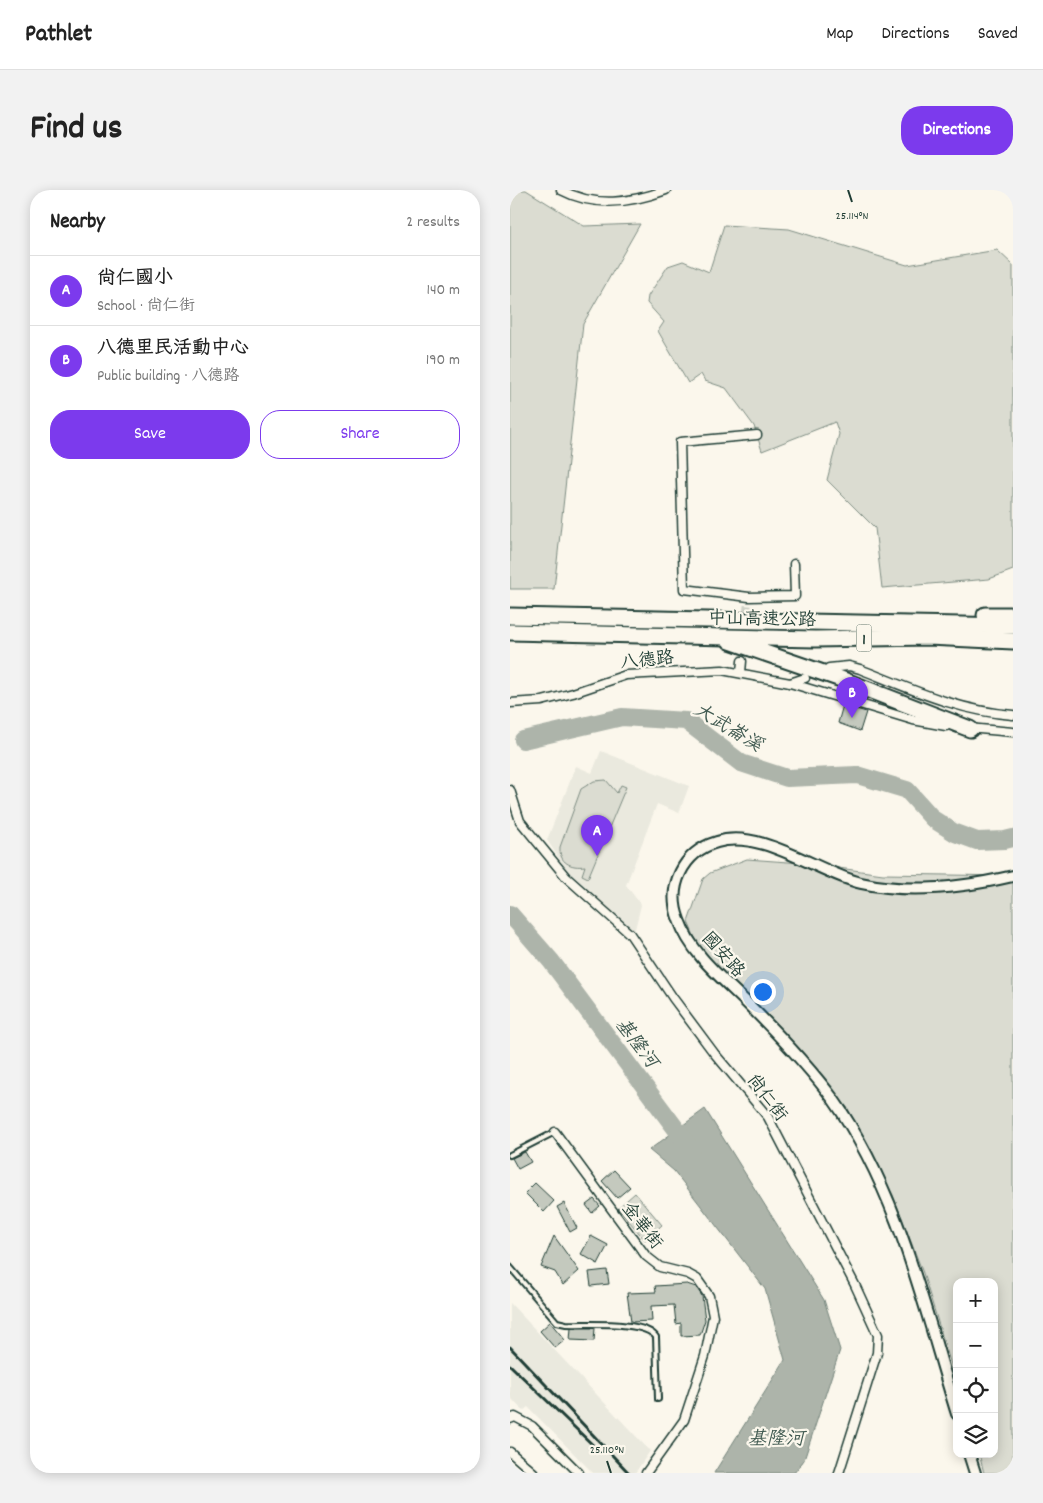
<!DOCTYPE html>
<html lang="en">
<head>
<meta charset="utf-8">
<style>
	body { margin:0; font-family:Dekko,"LXGW WenKai TC",sans-serif; background:#f2f2f2; color:#222 }
	.controls { position:absolute; right:15px; bottom:15px; display:grid; overflow:hidden; border-radius:10px; box-shadow:0 2px 12px #0003 }
	.controls button { width:45px; height:45px; display:grid; place-items:center; padding:0; border:0; border-bottom:1px solid #e0e0e0; background:#fff; color:#222; font:25px sans-serif }
	.you { position:absolute; left:252px; top:801px; width:18px; height:18px; margin:-12px; border:4px solid #fff; border-radius:50%; background:#1a73e8; box-shadow:0 0 0 8px #1a73e833 }
	.badge { display:grid; place-items:center; width:32px; height:32px; border-radius:50%; background:#7c3aed; color:#fff; font-size:16px; font-weight:700 }
	.pin { position:absolute; translate:-50% -41px; filter:drop-shadow(0 1px 2px #0008) }
	.pin::after { content:''; position:absolute; top:26px; width:18px; height:15px; background:inherit; clip-path:polygon(0 0,100% 0,50% 100%) }
	.list { margin:0; padding:0; list-style:none }
	h2 { display:flex; justify-content:space-between; align-items:center; height:65px; margin:0; padding:0 20px; font-size:21px }
	h2 small { font-size:16px; font-weight:400; color:#767676 }
	.list li { display:grid; grid-template-columns:32px 1fr auto; gap:15px; align-items:center; box-sizing:border-box; height:70px; padding:0 20px; border-top:1px solid #e0e0e0 }
	.list b { display:block; font-size:19px; white-space:nowrap }
	.list p { margin:0; font-size:16px; white-space:nowrap; color:#767676 }
	.list em { font-size:16px; font-style:normal; color:#767676 }
	.actions { display:flex; gap:10px; padding:15px 20px }
	.actions a { flex:1; padding:11px 0; border:1px solid #7c3aed; border-radius:20px; text-align:center; font-size:18px; color:#7c3aed }
	.actions .main { background:#7c3aed; color:#fff }
	.icon { flex:none; width:28px; height:28px; fill:none; stroke:currentColor; stroke-width:2; stroke-linecap:round; stroke-linejoin:round }
	.map { position:relative; flex:none; width:503px; height:1283px; overflow:hidden; border-radius:20px }
	header { display:flex; align-items:center; gap:30px; box-sizing:border-box; height:70px; padding:0 25px; background:#fff; border-bottom:1px solid #e0e0e0 }
	header strong { font-size:24px }
	nav { display:flex; gap:28px; margin-inline-start:auto; font-size:18px }
	.intro { display:flex; align-items:center; justify-content:space-between; box-sizing:border-box; height:120px; padding:0 30px }
	h1 { margin:0; font-size:35px }
	.button { padding:12px 22px; border-radius:20px; background:#7c3aed; color:#fff; font-size:18px; font-weight:700 }
	main { display:flex; gap:30px; padding:0 30px }
	aside { flex:1; background:#fff; border-radius:20px; box-shadow:0 2px 12px #0003 }
	.map>svg:first-child { display:block }
	.built { fill:#eae9de }
	.green { fill:#dbdcd1; stroke:#7d8c82 }
	.water { fill:#adb4aa; stroke:#74847b }
	.lines { fill:none; stroke-linecap:round; stroke-linejoin:round }
	.river { stroke:#adb4aa; stroke-width:18 }
	.building { fill:#c4c9be; stroke:#1f3d34 }
	.minor-tunnel { stroke:#cfd2c7; stroke-width:8; stroke-dasharray:8 4; stroke-linecap:butt }
	.service-casing { stroke:#1f3d34; stroke-width:8 }
	.minor-casing { stroke:#1f3d34; stroke-width:11 }
	.tertiary-casing { stroke:#1f3d34; stroke-width:14 }
	.motorway-casing { stroke:#1f3d34; stroke-width:19 }
	.service { stroke:#fbf7ec; stroke-width:4 }
	.minor { stroke:#fbf7ec; stroke-width:8 }
	.tertiary { stroke:#fbf7ec; stroke-width:10 }
	.motorway { stroke:#fbf7ec; stroke-width:15 }
	.rail { stroke:#1f3d34; stroke-width:3 }
	.ticks { fill:none; stroke:#1f3d34; stroke-width:2 }
	.labels { text-anchor:middle; stroke-width:4.5; stroke-linejoin:round; paint-order:stroke }
	.shield { fill:#fbf7ec; stroke:#61756b; stroke-width:1 }
	.shield-label { font-size:16px; font-weight:bold; fill:#1f3d34 }
	.street-label { font-size:18px; fill:#1f3d34; stroke:#fbf7ec }
	.water-label { font-size:19px; font-style:italic; fill:#425b52; stroke:#fbf7ec }
	.ticks-label { font-size:12px; text-anchor:middle; fill:#1f3d34; stroke:#fbf7ec; stroke-width:4.5; stroke-linejoin:round; paint-order:stroke }
</style>
</head>
<body>
<header>
<strong>Pathlet</strong>
<nav><a>Map</a><a>Directions</a><a>Saved</a></nav>
</header>
<div class="intro"><h1>Find us</h1><a class="button">Directions</a></div>
<main>
<aside>
<h2>Nearby<small>2 results</small></h2>
<ul class="list">
<li><span class="badge">A</span><div><b>尚仁國小</b><p>School · 尚仁街</p></div><em>140 m</em></li>
<li><span class="badge">B</span><div><b>八德里民活動中心</b><p>Public building · 八德路</p></div><em>190 m</em></li>
</ul>
<div class="actions"><a class="main">Save</a><a>Share</a></div>
</aside>
<div class="map">
<svg width="503" height="1283" viewBox="0 0 503 1283">
	<rect width="100%" height="100%" fill="#fbf7ec"/>
	<filter id="ink" filterUnits="userSpaceOnUse"><feTurbulence type="fractalNoise" baseFrequency=".02" numOctaves="2"/><feDisplacementMap in="SourceGraphic" scale="10" xChannelSelector="R" yChannelSelector="G"/><feConvolveMatrix kernelMatrix="1 2 1 2 8 2 1 2 1" color-interpolation-filters="sRGB"/></filter>
	<g filter="url(#ink)">
		<g class="built">
			<polygon points="91,561 179,596 169,623 147,614 116,695 131,715 124,743 58,682 37,650 66,576 82,583"/>
			<polygon points="0,1113 140,1261 125,1283 83,1283 18,1217 13,1221 0,1207"/>
		</g>
		<g class="green">
			<polygon points="0,0 16,0 74,36 130,34 73,134 44,399 0,399"/>
			<polygon points="214,35 279,39 397,75 487,60 503,75 503,380 479,389 372,398 365,338 317,290 329,244 325,232 252,261 244,236 216,198 195,191 191,184 178,193 148,141 154,132 137,113 138,106 158,76 173,71 199,82"/>
			<path d="M 96,590 L 107,603 L 111,595 L 116,597 L 78,688 L 72,685 L 75,676 C 61,678 49,673 50,657 L 71,599 L 84,591 Z"/>
			<polygon points="237,669 291,673 373,684 503,686 503,1283 474,1283 469,1264 484,1264 484,1092 447,1092 447,1194 413,1083 383,1005 337,917 194,768 178,732 193,689 200,683"/>
			<polygon points="125,1003 152,1035 135,1050 108,1018"/>
		</g>
		<polygon class="water" points="195,919 314,1110 330,1160 294,1270 284,1283 204,1283 275,1170 255,1099 164,981 139,960"/>
		<g class="lines">
			<g class="river">
				<polyline points="13,550 112,527 176,531 231,573 277,588 347,585 397,600 423,629 445,643 467,651 495,650 503,648"/>
				<polyline points="0,724 41,771 181,959"/>
			</g>
		</g>
		<g class="building">
			<polygon points="333,515 356,522 350,541 328,533"/>
			<polygon points="15,962 21,972 8,979 2,968"/>
			<polygon points="104,980 120,997 107,1008 92,991"/>
			<polygon points="25,993 44,1011 34,1022 15,1003"/>
			<polygon points="84,1009 90,1016 82,1023 76,1015"/>
			<polygon points="54,1013 67,1038 60,1042 47,1017"/>
			<polygon points="44,1046 69,1081 53,1095 45,1082 31,1077"/>
			<polygon points="81,1046 98,1055 88,1074 71,1064"/>
			<polygon points="97,1080 99,1094 81,1096 79,1082"/>
			<polygon points="177,1094 186,1097 192,1106 195,1130 190,1145 171,1146 171,1133 166,1134 164,1115 141,1116 142,1131 121,1132 117,1103 146,1102 145,1096"/>
			<polygon points="40,1132 55,1150 45,1158 30,1141"/>
			<polygon points="61,1138 85,1138 84,1151 60,1150"/>
		</g>
		<g class="lines">
			<polyline class="minor-tunnel" points="232,471 238,411"/>
			<defs>
				<g id="service">
					<polyline points="0,965 45,942"/>
					<path d="M 0,1077 L 47,1132 L 56,1134 C 76,1135 135,1130 146,1147 L 148,1209"/>
				</g>
				<g id="minor">
					<path d="M 51,0 C 85,18 121,13 156,0"/>
					<polyline points="247,245 170,252 174,399 239,407 285,406 284,374"/>
					<path d="M 319,478 L 339,476 L 350,479 C 401,499 448,521 503,525"/>
					<polyline points="231,482 232,471"/>
					<polyline points="280,493 295,488"/>
					<polyline points="0,513 32,511 63,503 116,485 212,480 280,493 403,530 436,536"/>
					<polyline points="458,538 503,542"/>
					<polyline points="0,600 10,631 56,687 120,744 163,808 204,863 258,927 345,1095 368,1145 367,1163 329,1283"/>
					<polyline points="45,942 136,1066 150,1077 178,1084 187,1089 199,1106 203,1126 195,1166 174,1230 136,1283"/>
					<polyline points="0,1229 5,1227 22,1236 69,1283"/>
					<polyline points="0,1262 24,1283"/>
				</g>
				<g id="tertiary">
					<path d="M 447,1224 C 414,1118 389,1002 323,909 C 298,875 267,843 237,813 C 213,789 181,764 169,730 C 156,697 173,662 207,652 C 251,638 309,683 351,693 C 400,704 456,697 503,686"/>
					<polyline points="459,1264 465,1283"/>
				</g>
				<g id="motorway">
					<polyline points="475,425 503,425"/>
					<polyline points="0,426 503,436"/>
					<polyline points="0,442 305,449 418,447 503,451"/>
					<polyline points="220,451 328,488 460,539"/>
				</g>
			</defs>
			<use href="#service" class="service-casing"/>
			<use href="#minor" class="minor-casing"/>
			<use href="#tertiary" class="tertiary-casing"/>
			<use href="#motorway" class="motorway-casing"/>
			<use href="#service" class="service"/>
			<use href="#minor" class="minor"/>
			<use href="#tertiary" class="tertiary"/>
			<use href="#motorway" class="motorway"/>
			<g class="rail">
				<polyline points="0,1157 119,1283"/>
				<polyline points="0,1175 90,1262"/>
			</g>
		</g>
	</g>
	<path class="ticks" d="M 338,0 L 342,12M 97,1271 L 101,1283"/>
	<g class="labels">
		<rect class="shield" x="346.5" y="434.5" width="15" height="27" rx="4"/>
		<g class="shield-label">
			<text x="354" y="454">1</text>
		</g>
		<g class="street-label">
			<text transform="translate(252 428) rotate(1)" y="6">中山高速公路</text>
			<text transform="translate(137 469) rotate(-6)" y="6">八德路</text>
			<text transform="translate(214 764) rotate(48)" y="6">國安路</text>
			<text transform="translate(258 907) rotate(53)" y="6">尚仁街</text>
			<text transform="translate(133 1035) rotate(52)" y="6">金華街</text>
		</g>
		<g class="water-label">
			<text transform="translate(219 536) rotate(31)" y="7">大武崙溪</text>
			<text transform="translate(128 852) rotate(53)" y="7">基隆河</text>
			<text x="266" y="1254">基隆河</text>
		</g>
	</g>
	<g class="ticks-label">
		<text x="342" y="29">25.114°N</text>
		<text x="97" y="1263">25.110°N</text>
	</g>
</svg>
<div class="controls">
<button>+</button>
<button>−</button>
<button><svg class="icon" aria-label="locate" viewBox="0 0 24 24"><circle cx="12" cy="12" r="6"/><path d="M12 2v4M12 18v4M2 12h4M18 12h4"/></svg></button>
<button><svg class="icon" aria-label="layers" viewBox="0 0 24 24"><path d="M12 4l9 5-9 5-9-5zM3 14l9 5 9-5"/></svg></button>
</div>
<div class="you"></div>
<div class="pin badge" style="left:87px;top:666px">A</div>
<div class="pin badge" style="left:342px;top:528px">B</div>
</div>
</main>
</body>
</html>
